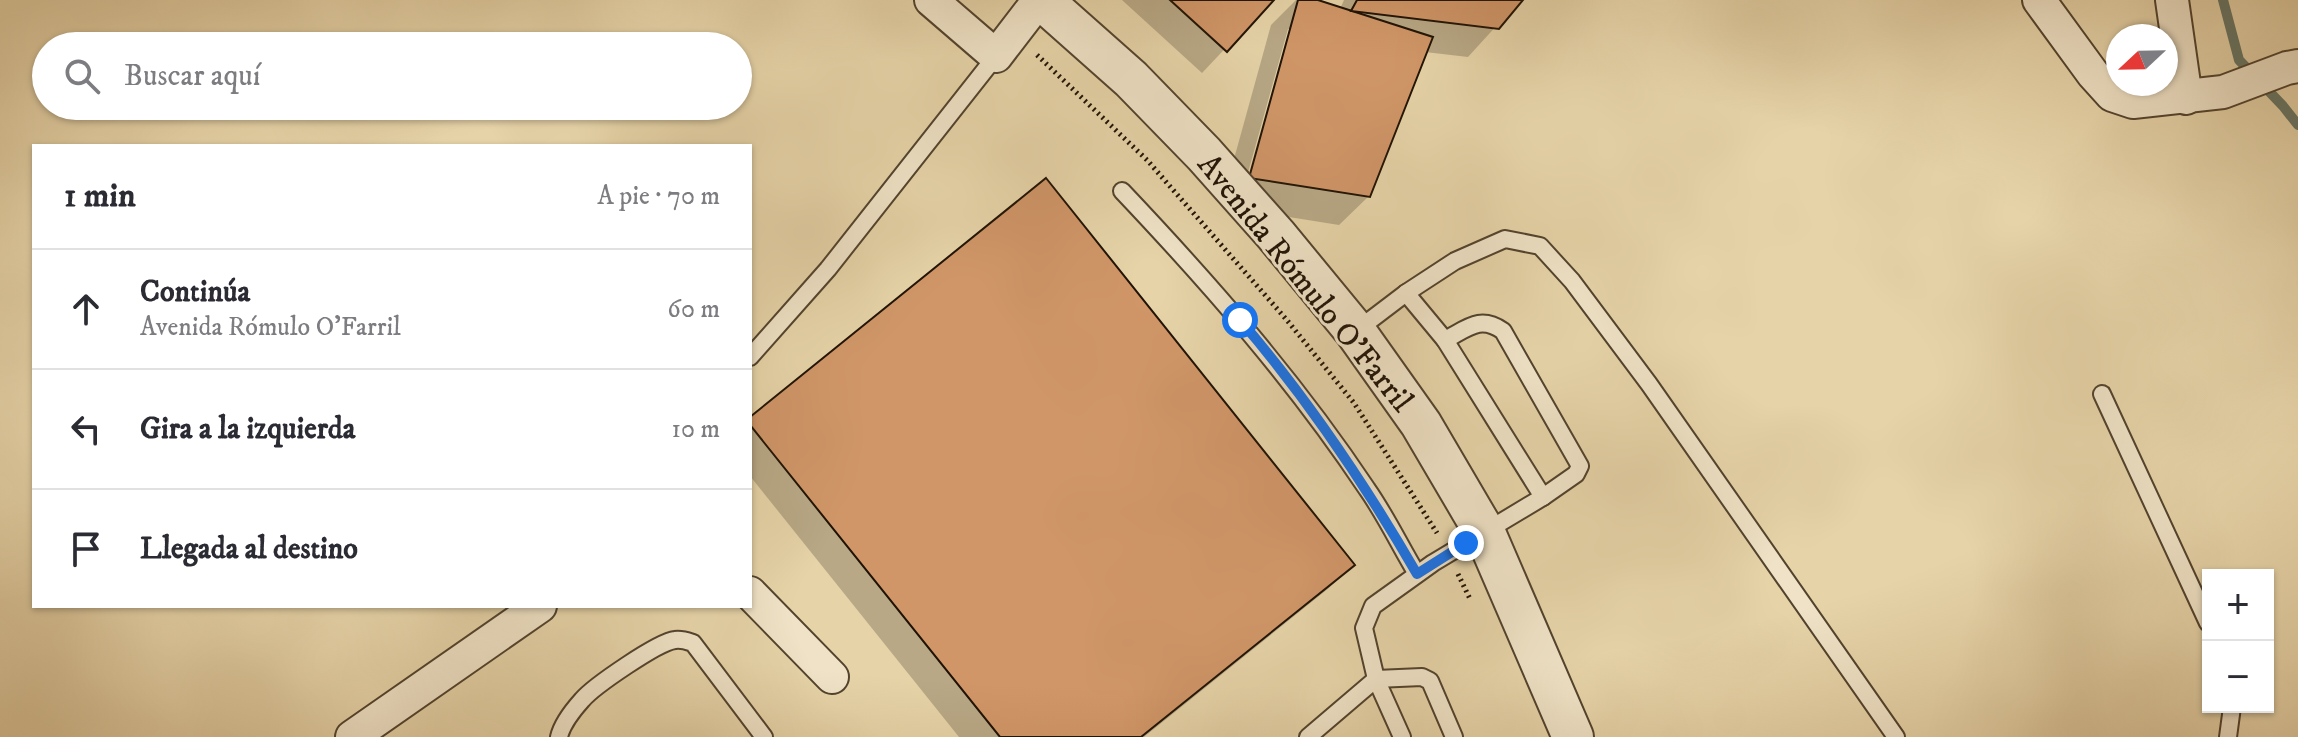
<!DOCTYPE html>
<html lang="es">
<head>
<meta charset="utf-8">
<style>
	body { margin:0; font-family:"IM FELL DW Pica",serif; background:#f2f2f3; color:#2b2b33 }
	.controls { position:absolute; right:24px; bottom:24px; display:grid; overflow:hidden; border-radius:0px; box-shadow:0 2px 6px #0004 }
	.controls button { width:72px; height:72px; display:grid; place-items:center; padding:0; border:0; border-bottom:2px solid #e1e1e2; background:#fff; color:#2b2b33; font:40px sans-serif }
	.compass { position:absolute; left:2106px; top:24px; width:72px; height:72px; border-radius:50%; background:#fff; box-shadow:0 2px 6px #0004; rotate:248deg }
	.stop { position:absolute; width:24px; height:24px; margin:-18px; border:6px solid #1a73e8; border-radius:50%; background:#fff }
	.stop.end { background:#1a73e8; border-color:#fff; box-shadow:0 2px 8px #0008 }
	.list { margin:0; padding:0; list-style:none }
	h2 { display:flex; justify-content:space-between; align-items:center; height:104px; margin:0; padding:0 32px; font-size:34px }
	h2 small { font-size:26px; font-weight:400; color:#7c7c81 }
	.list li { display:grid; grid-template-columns:52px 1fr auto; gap:24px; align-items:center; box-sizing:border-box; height:120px; padding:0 32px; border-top:2px solid #e1e1e2 }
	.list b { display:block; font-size:30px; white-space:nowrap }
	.list p { margin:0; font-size:26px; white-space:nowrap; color:#7c7c81 }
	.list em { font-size:26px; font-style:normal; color:#7c7c81 }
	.icon { flex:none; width:44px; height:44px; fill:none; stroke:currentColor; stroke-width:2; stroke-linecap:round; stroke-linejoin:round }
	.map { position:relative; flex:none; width:2298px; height:737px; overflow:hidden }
	.search { position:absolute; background:#fff; box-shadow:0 2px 6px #0004; left:32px; top:32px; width:720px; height:88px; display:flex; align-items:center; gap:20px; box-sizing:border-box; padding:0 28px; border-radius:44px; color:#7c7c81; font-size:30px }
	.panel { position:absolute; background:#fff; box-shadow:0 2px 6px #0004; left:32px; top:144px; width:720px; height:464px; border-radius:0px }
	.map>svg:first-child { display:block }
	.shadow { fill:#0003; fill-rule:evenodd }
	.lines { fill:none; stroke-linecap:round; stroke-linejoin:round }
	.stream { stroke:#677666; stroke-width:10 }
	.building { fill:#d09668; stroke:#201306; stroke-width:2 }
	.service-casing { stroke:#52432e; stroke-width:20 }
	.minor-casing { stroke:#52432e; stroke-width:36 }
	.tertiary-casing { stroke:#52432e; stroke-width:44 }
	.path { stroke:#201306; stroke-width:5; stroke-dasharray:2 4; stroke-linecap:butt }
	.service { stroke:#efe2c6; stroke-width:16 }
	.minor { stroke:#efe2c6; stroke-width:32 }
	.tertiary { stroke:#efe2c6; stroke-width:40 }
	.route { stroke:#1a73e8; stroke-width:10 }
	.labels { text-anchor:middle; stroke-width:6; stroke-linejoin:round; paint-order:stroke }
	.street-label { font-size:32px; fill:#201306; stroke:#efe2c6 }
</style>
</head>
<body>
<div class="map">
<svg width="2298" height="737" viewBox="0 0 2298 737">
	<rect width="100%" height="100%" fill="#e6d3a8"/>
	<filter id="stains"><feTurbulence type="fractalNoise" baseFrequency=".0025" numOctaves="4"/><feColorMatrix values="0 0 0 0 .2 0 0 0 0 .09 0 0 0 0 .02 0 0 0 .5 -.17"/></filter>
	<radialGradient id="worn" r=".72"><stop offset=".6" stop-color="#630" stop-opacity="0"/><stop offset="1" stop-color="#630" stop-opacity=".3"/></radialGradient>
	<g class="shadow">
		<polygon points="1122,0 1271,0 1202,73"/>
		<path d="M 1296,0 L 1311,0 L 1340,9 L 1344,0 L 1520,0 L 1468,57 L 1425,52 L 1369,196 L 1339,225 L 1221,206 L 1271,25 ZM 1288,29 L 1292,29 L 1248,188 L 1244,187 Z"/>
		<polygon points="750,419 1352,564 1329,588 1144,737 959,737 750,476"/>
	</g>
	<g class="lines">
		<polyline class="stream" points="2223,0 2239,60 2283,106 2298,125"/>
	</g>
	<g class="building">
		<polygon points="1170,0 1274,0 1227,52"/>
		<polygon points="1298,0 1318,0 1433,37 1370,197 1249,178"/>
		<polygon points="1357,0 1523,0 1499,29 1351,11"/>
		<polygon points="1046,178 1355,565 1141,737 1000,737 750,425 750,417"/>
	</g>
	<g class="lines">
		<defs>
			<g id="service">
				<path d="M 1122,191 C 1211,285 1295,381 1367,489 C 1386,516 1400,546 1417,574"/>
				<polyline points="1406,293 1445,340 1543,497"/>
				<polyline points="1356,331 1406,293 1455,261 1505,239 1540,246 1572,281 1649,384 1896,737"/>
				<polyline points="750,357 828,269 996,56"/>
				<polyline points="2102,394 2208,623"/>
				<path d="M 559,737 C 562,724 573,710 582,700 C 594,686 658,642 675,640 C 682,639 687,641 693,643 L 764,737"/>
				<polyline points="1308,737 1376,679 1422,677 1430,681 1454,737"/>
				<path d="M 1402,737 L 1376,679 L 1364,628 L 1373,606 L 1433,563 L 1543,497 L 1576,474 L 1580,466 L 1503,331 C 1480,315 1468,328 1445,340"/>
				<polyline points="2228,737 2232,707"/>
			</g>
			<g id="minor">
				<polyline points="931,0 996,56 1039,0"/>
				<polyline points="2039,0 2093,74 2112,95 2133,102 2223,92 2287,68 2298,66"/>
				<polyline points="2172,0 2186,98"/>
				<polyline points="750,593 832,677"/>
				<polyline points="352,737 540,606"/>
			</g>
			<polyline id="tertiary" points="1042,0 1131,79 1204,154 1276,235 1355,331 1421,424 1485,533 1573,737"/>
		</defs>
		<use href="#service" class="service-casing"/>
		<use href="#minor" class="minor-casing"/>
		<use href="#tertiary" class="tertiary-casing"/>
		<g class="path">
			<polyline points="1037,55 1147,160 1286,319 1354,403 1437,533"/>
			<polyline points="1458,574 1471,601"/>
		</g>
		<use href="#service" class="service"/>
		<use href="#minor" class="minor"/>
		<use href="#tertiary" class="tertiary"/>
	</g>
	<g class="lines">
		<path class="route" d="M 1240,320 C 1308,399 1365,484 1417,574 L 1466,543"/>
	</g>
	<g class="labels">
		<g class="street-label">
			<text transform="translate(1306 282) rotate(51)" y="11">Avenida Rómulo O'Farril</text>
		</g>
	</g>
	<rect width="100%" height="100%" filter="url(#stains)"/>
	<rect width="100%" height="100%" fill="url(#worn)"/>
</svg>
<div class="controls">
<button>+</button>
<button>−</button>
</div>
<svg class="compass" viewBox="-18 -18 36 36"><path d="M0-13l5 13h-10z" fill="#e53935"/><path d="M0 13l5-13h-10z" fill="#7c7c81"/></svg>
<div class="stop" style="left:1240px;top:320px"></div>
<div class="stop end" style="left:1466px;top:543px"></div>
<div class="search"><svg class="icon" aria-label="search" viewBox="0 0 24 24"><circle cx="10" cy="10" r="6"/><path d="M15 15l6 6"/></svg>Buscar aquí</div>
<section class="panel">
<h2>1 min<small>A pie · 70 m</small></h2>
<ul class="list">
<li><svg class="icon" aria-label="ahead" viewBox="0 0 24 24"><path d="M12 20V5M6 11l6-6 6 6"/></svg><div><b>Continúa</b><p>Avenida Rómulo O'Farril</p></div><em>60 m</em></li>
<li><svg class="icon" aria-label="left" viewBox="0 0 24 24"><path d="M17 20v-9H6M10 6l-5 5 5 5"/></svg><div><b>Gira a la izquierda</b></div><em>10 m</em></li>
<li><svg class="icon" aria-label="arrive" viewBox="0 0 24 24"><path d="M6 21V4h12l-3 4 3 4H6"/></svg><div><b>Llegada al destino</b></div></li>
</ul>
</section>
</div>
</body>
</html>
